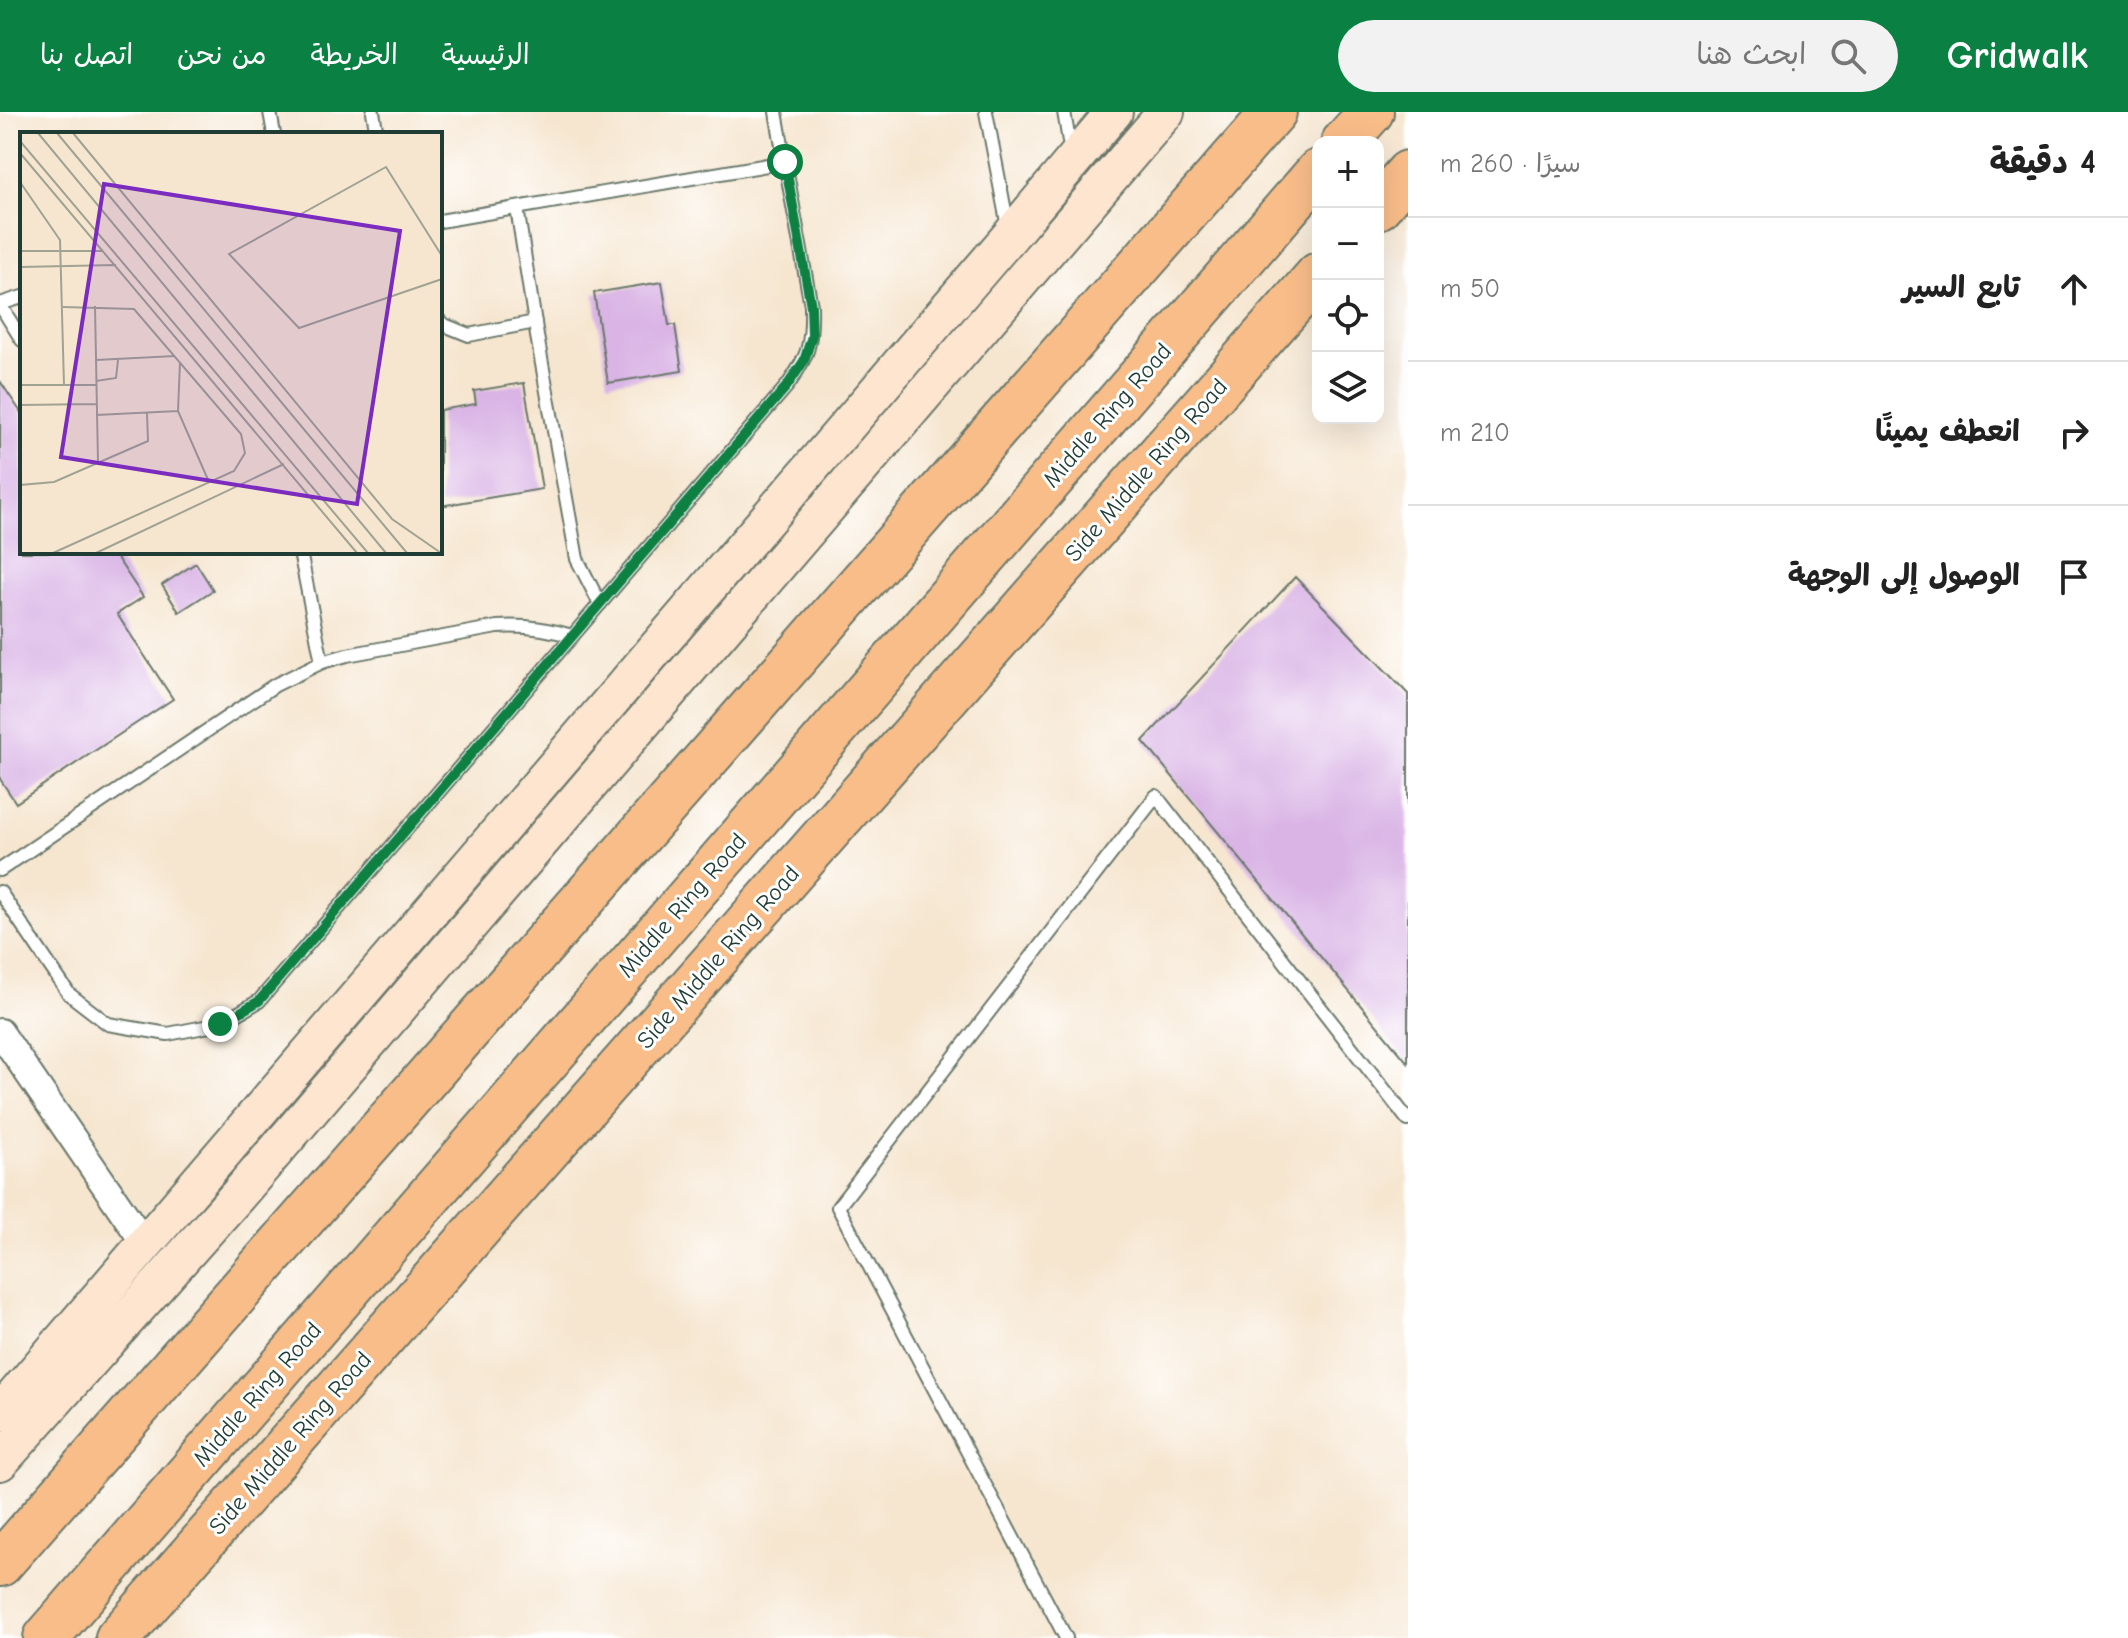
<!DOCTYPE html>
<html lang="ar">
<head>
<meta charset="utf-8">
<style>
	body { margin:0; font-family:"Comic Neue","Playpen Sans Arabic",sans-serif; background:#f2f2f2; color:#222; direction:rtl }
	.controls { position:absolute; right:24px; top:24px; display:grid; overflow:hidden; border-radius:16px; box-shadow:0 8px 32px #0002 }
	.controls button { width:72px; height:72px; display:grid; place-items:center; padding:0; border:0; border-bottom:2px solid #e0e0e0; background:#fff; color:#222; font:40px sans-serif }
	.stop { position:absolute; width:24px; height:24px; margin:-18px; border:6px solid #0b8043; border-radius:50%; background:#fff }
	.stop.end { background:#0b8043; border-color:#fff; box-shadow:0 2px 8px #0008 }
	.list { margin:0; padding:0; list-style:none }
	h2 { display:flex; justify-content:space-between; align-items:center; height:104px; margin:0; padding:0 32px; font-size:34px }
	h2 small { font-size:26px; font-weight:400; color:#767676 }
	.list li { display:grid; grid-template-columns:52px 1fr auto; gap:24px; align-items:center; box-sizing:border-box; height:144px; padding:0 32px; border-top:2px solid #e0e0e0 }
	.list b { display:block; font-size:30px; white-space:nowrap }
	.list em { font-size:26px; font-style:normal; color:#767676 }
	.icon { flex:none; width:44px; height:44px; fill:none; stroke:currentColor; stroke-width:2; stroke-linecap:round; stroke-linejoin:round }
	.map { position:relative; flex:none; width:1408px; height:1526px; overflow:hidden; direction:ltr }
	header { display:flex; align-items:center; gap:48px; box-sizing:border-box; height:112px; padding:0 40px; background:#0b8043; color:#fff }
	header strong { font-size:38px }
	nav { display:flex; gap:44px; margin-inline-start:auto; font-size:28px }
	.search { width:560px; height:72px; background:#f2f2f2; display:flex; align-items:center; gap:20px; box-sizing:border-box; padding:0 28px; border-radius:44px; color:#767676; font-size:30px }
	main { display:flex }
	aside { flex:1; background:#fff }
	.map>svg:first-child { display:block }
	.building { fill:#d9b4e5 }
	.lines { fill:none; stroke-linecap:round; stroke-linejoin:round }
	.lane-casing { stroke:#6a786b; stroke-width:16 }
	.street-casing { stroke:#6a786b; stroke-width:30 }
	.secondary-casing { stroke:#6a786b; stroke-width:40 }
	.highway-casing { stroke:#6a786b; stroke-width:48 }
	.lane { stroke:#fff; stroke-width:12 }
	.street { stroke:#fff; stroke-width:26 }
	.secondary { stroke:#fde5d0; stroke-width:36 }
	.highway { stroke:#f9bd89; stroke-width:44 }
	.route { stroke:#0b8043; stroke-width:10 }
	.labels { text-anchor:middle; stroke-width:6; stroke-linejoin:round; paint-order:stroke }
	.street-label { font-size:24px; fill:#1f3d34; stroke:#fff }
	.inset-road { fill:none; stroke:#a0a292; stroke-width:2 }
	.view { fill:#7b2cbf; fill-opacity:0.15; stroke:#7b2cbf; stroke-width:4 }
	.inset-edge { fill:none; stroke:#1f3d34; stroke-width:4 }
</style>
</head>
<body>
<header>
<strong>Gridwalk</strong>
<div class="search"><svg class="icon" aria-label="search" viewBox="0 0 24 24"><circle cx="10" cy="10" r="6"/><path d="M15 15l6 6"/></svg>ابحث هنا</div>
<nav><a>الرئيسية</a><a>الخريطة</a><a>من نحن</a><a>اتصل بنا</a></nav>
</header>
<main>
<aside>
<h2>4 دقيقة<small>سيرًا · 260 m</small></h2>
<ul class="list">
<li><svg class="icon" aria-label="ahead" viewBox="0 0 24 24"><path d="M12 20V5M6 11l6-6 6 6"/></svg><div><b>تابع السير</b></div><em>50 m</em></li>
<li><svg class="icon" aria-label="right" viewBox="0 0 24 24"><path d="M7 20v-9h11M14 6l5 5-5 5"/></svg><div><b>انعطف يمينًا</b></div><em>210 m</em></li>
<li><svg class="icon" aria-label="arrive" viewBox="0 0 24 24"><path d="M6 21V4h12l-3 4 3 4H6"/></svg><div><b>الوصول إلى الوجهة</b></div></li>
</ul>
</aside>
<div class="map">
<svg width="1408" height="1526" viewBox="0 0 1408 1526">
	<rect width="100%" height="100%" fill="#fff"/>
	<filter id="ink" filterUnits="userSpaceOnUse"><feTurbulence type="fractalNoise" baseFrequency=".0125" numOctaves="2"/><feDisplacementMap in="SourceGraphic" scale="16" xChannelSelector="R" yChannelSelector="G"/><feConvolveMatrix kernelMatrix="1 2 1 2 8 2 1 2 1" color-interpolation-filters="sRGB"/></filter>
	<filter id="wash" filterUnits="userSpaceOnUse"><feTurbulence type="fractalNoise" baseFrequency=".006" numOctaves="4" result="noise"/><feDisplacementMap in="SourceGraphic" scale="32" xChannelSelector="R" yChannelSelector="G"/><feGaussianBlur stdDeviation="1.8" result="paint"/><feColorMatrix in="noise" values="0 0 0 0 0 0 0 0 0 0 0 0 0 0 0 0 0 1.4 0 .05"/><feComposite in="paint" operator="in"/></filter>
	<g filter="url(#wash)">
		<rect width="100%" height="100%" fill="#f6e6d0"/>
		<g id="blocks">
			<g class="building">
				<polygon points="662,170 669,213 675,213 682,259 608,271 594,181"/>
				<polygon points="0,269 22,302 22,440 113,440 143,485 117,502 173,587 16,691 0,667"/>
				<polygon points="524,271 542,377 440,394 440,298 476,292 474,279"/>
				<polygon points="196,451 213,478 179,500 162,473"/>
				<polygon points="1295,465 1408,582 1408,951 1143,629"/>
			</g>
		</g>
	</g>
	<g filter="url(#ink)">
		<use href="#blocks" fill-opacity="0" stroke="#6a786b" stroke-width="2"/>
		<g class="lines">
			<defs>
				<g id="lane">
					<polyline points="270,0 274,22"/>
					<polyline points="373,0 377,22"/>
					<polyline points="986,0 1008,115"/>
					<polyline points="1064,0 1071,41"/>
					<polyline points="517,96 537,224 577,447 600,492"/>
					<polyline points="440,109 785,50"/>
					<polyline points="0,192 22,185"/>
					<polyline points="0,193 22,228"/>
					<polyline points="440,209 442,212 469,223 535,210"/>
					<polyline points="300,440 322,550"/>
					<path d="M 0,758 L 275,573 L 322,550 L 347,543 L 497,515 C 524,513 546,516 572,524"/>
					<path d="M 0,780 L 69,882 L 108,912 L 168,922 L 220,912 L 259,889 L 787,274 C 809,243 812,232 811,194 L 776,0"/>
					<polyline points="1066,1526 838,1095 1156,684 1408,1008"/>
				</g>
				<polyline id="street" points="0,920 145,1132"/>
				<g id="secondary">
					<polyline points="0,1301 1010,124 1114,0"/>
					<polyline points="0,1350 238,1083 1166,0"/>
				</g>
				<g id="highway">
					<polyline points="1344,30 1371,0"/>
					<polyline points="1378,95 1408,61"/>
					<polyline points="0,1452 1274,0"/>
					<polyline points="46,1526 1318,60"/>
					<polyline points="118,1526 1318,163"/>
				</g>
			</defs>
			<use href="#lane" class="lane-casing"/>
			<use href="#street" class="street-casing"/>
			<use href="#secondary" class="secondary-casing"/>
			<use href="#highway" class="highway-casing"/>
			<use href="#lane" class="lane"/>
			<use href="#street" class="street"/>
			<use href="#secondary" class="secondary"/>
			<use href="#highway" class="highway"/>
		</g>
	</g>
	<g class="lines" filter="url(#ink)">
		<polyline class="route" points="220,912 259,889 787,274 804,249 812,224 811,194 785,50"/>
	</g>
	<g class="labels">
		<g class="street-label">
			<text transform="translate(1107 303) rotate(-49)" y="8">Middle Ring Road</text>
			<text transform="translate(1146 358) rotate(-49)" y="8">Side Middle Ring Road</text>
			<text transform="translate(682 793) rotate(-49)" y="8">Middle Ring Road</text>
			<text transform="translate(718 845) rotate(-49)" y="8">Side Middle Ring Road</text>
			<text transform="translate(257 1282) rotate(-49)" y="8">Middle Ring Road</text>
			<text transform="translate(290 1331) rotate(-49)" y="8">Side Middle Ring Road</text>
		</g>
	</g>
	<g transform="translate(20 20)">
		<rect width="422" height="422" fill="#f6e6d0"/>
		<path class="inset-road" d="M 18,1 L 366,421M 37,1 L 387,421M 53,1 L 372,387 L 421,421M 0,9 L 348,421M 0,21 L 337,421M 0,50 L 40,108 L 44,253M 0,119 L 83,119M 422,124 L 366,35 L 209,122 L 279,196 L 422,147M 0,135 L 96,133M 75,174 L 78,331M 76,228 L 155,224M 160,230 L 158,279 L 189,350M 76,249 L 96,246 L 98,228M 0,253 L 76,253M 0,273 L 76,272M 76,283 L 158,279M 0,353 L 34,350 L 128,309 L 127,281M 33,421 L 214,339 L 225,321 L 221,302 L 114,177 L 43,175M 76,421 L 264,332"/>
		<path class="view" d="M 84,52 L 380,99 L 337,372 L 41,325 Z"/>
		<rect width="422" height="422" class="inset-edge"/>
	</g>
</svg>
<div class="controls">
<button>+</button>
<button>−</button>
<button><svg class="icon" aria-label="locate" viewBox="0 0 24 24"><circle cx="12" cy="12" r="6"/><path d="M12 2v4M12 18v4M2 12h4M18 12h4"/></svg></button>
<button><svg class="icon" aria-label="layers" viewBox="0 0 24 24"><path d="M12 4l9 5-9 5-9-5zM3 14l9 5 9-5"/></svg></button>
</div>
<div class="stop" style="left:785px;top:50px"></div>
<div class="stop end" style="left:220px;top:912px"></div>
</div>
</main>
</body>
</html>
